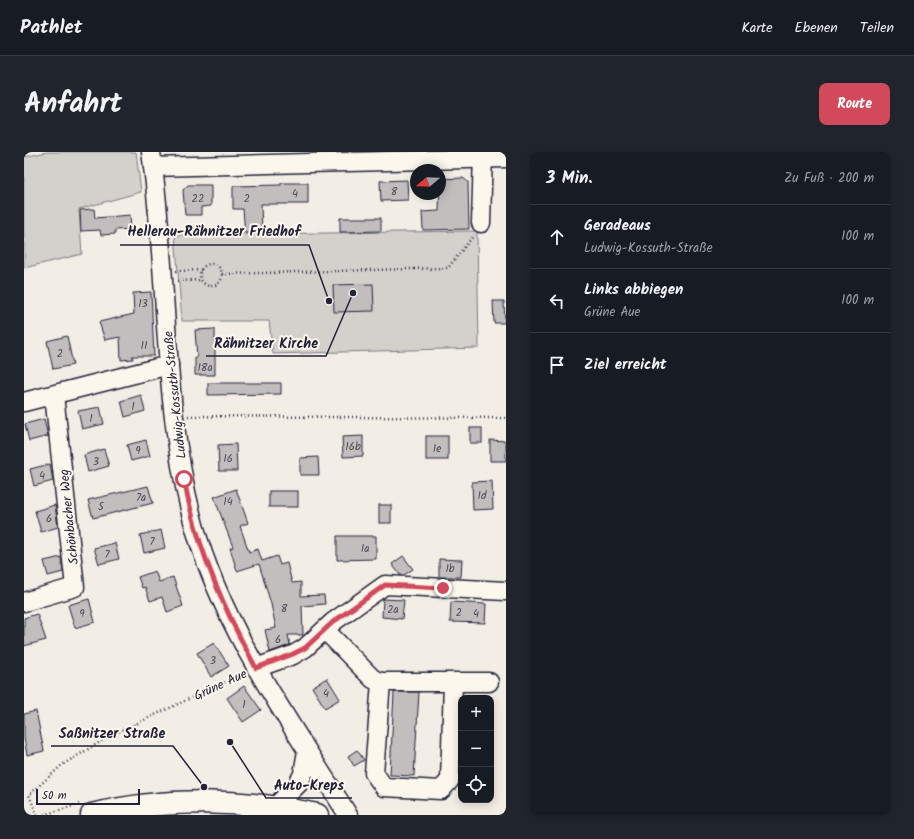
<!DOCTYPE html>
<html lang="de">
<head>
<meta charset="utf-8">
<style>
	body { margin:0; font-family:Kalam,sans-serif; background:#20242c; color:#f1f3f6 }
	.controls { position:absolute; right:12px; bottom:12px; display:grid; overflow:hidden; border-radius:8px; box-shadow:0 2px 10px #0003 }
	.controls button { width:36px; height:36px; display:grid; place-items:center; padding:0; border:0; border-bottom:1px solid #363941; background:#171b24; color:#f1f3f6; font:20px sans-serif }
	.compass { position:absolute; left:386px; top:12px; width:36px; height:36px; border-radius:50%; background:#171b24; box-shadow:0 2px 10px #0003; rotate:251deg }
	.scale { position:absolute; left:12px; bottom:10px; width:104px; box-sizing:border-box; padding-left:4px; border:2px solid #22223b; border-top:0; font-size:11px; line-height:14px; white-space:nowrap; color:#22223b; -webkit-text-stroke:3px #fbf7ec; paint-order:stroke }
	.stop { position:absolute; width:12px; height:12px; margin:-9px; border:3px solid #d1495b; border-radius:50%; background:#fff }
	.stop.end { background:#d1495b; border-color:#fff; box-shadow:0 1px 4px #0008 }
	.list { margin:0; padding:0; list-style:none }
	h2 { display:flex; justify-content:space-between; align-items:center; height:52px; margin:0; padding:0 16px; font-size:17px }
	h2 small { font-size:13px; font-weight:400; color:#9ea1a6 }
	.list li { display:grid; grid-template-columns:26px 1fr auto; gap:12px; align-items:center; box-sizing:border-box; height:64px; padding:0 16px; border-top:1px solid #363941 }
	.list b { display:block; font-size:15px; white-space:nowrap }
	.list p { margin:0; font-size:13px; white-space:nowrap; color:#9ea1a6 }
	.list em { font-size:13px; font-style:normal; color:#9ea1a6 }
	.icon { flex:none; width:22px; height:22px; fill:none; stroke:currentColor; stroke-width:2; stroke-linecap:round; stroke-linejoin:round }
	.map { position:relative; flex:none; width:482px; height:663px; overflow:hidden; border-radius:8px }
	header { display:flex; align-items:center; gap:24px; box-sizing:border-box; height:56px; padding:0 20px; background:#171b24; border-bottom:1px solid #363941 }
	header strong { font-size:19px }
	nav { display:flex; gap:22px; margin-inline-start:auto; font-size:14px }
	.intro { display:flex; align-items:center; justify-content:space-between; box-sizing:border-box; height:96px; padding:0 24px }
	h1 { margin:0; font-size:28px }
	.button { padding:10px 18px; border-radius:8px; background:#d1495b; color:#fff; font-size:14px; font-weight:700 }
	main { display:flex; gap:24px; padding:0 24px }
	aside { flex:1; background:#171b24; border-radius:8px; box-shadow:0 2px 10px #0003 }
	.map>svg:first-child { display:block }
	.green { fill:#d4d1cc; stroke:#7b7a84 }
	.building { fill:#c2bebe; stroke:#22223b }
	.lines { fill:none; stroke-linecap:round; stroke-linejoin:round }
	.minor-casing { stroke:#22223b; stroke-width:21 }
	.major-casing { stroke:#22223b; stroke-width:25 }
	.path { stroke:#22223b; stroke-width:2.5; stroke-dasharray:1 3; stroke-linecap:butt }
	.minor { stroke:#fbf7ec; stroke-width:18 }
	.major { stroke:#fbf7ec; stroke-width:22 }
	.route { stroke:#d1495b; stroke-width:5 }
	.labels { text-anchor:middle; stroke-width:4; stroke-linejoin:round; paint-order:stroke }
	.number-label { font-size:11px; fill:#4a495c }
	.street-label { font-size:13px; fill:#22223b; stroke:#fbf7ec }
	.leader { fill:none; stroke:#22223b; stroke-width:1.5 }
	.callout-dot { fill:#22223b; stroke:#fbf7ec; stroke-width:1.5 }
	.callout-label { font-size:14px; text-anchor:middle; font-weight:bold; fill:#22223b; stroke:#fbf7ec; stroke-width:4; stroke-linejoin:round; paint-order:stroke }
</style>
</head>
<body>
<header>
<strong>Pathlet</strong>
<nav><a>Karte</a><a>Ebenen</a><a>Teilen</a></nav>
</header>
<div class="intro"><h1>Anfahrt</h1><a class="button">Route</a></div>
<main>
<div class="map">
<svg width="482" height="663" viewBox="0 0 482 663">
	<rect width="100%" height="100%" fill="#f2eee5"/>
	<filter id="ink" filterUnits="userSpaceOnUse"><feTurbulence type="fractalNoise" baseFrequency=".025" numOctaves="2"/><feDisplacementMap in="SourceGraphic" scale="8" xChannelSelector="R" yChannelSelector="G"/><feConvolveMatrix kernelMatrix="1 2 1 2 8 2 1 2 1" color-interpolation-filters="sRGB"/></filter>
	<g filter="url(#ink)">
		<g class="green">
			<polygon points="23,0 112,0 117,40 55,57 58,102 0,116 0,5"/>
			<polygon points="453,79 455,196 249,202 245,169 158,169 151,83"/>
		</g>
		<g class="building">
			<polygon points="439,26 444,30 445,77 399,78 398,60 415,59 416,27"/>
			<polygon points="383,28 384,48 357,49 356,29"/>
			<polygon points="257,31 284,31 284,52 237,52 238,81 221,81 219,57 209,57 209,34 257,33"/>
			<polygon points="164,33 187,33 187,54 177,55 177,63 161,63 159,38"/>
			<polygon points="70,57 71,66 106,63 107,77 91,78 91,82 77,83 76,78 57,79 56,58"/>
			<polygon points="316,66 357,66 357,79 316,80"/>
			<polygon points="349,132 350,159 310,160 309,133"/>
			<polygon points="127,140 130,204 108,204 109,207 97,208 96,185 81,188 75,170 110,162 109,141"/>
			<polygon points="469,149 480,149 481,171 470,171"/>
			<polygon points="191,177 191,223 171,223 171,206 173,206 171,178"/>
			<polygon points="43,184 49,213 29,217 23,189"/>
			<polygon points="184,231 257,231 257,242 184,243"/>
			<polygon points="117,243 121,259 101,265 97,249"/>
			<polygon points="76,255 80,272 58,277 54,259"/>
			<polygon points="20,267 24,284 5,289 1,272"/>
			<rect x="446" y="276" width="12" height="15"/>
			<polygon points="339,284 339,304 319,305 318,285"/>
			<rect x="402" y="284" width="22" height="24"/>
			<polygon points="122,288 126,304 107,309 103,293"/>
			<polygon points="466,288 482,289 482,309 466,309"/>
			<polygon points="212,292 213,319 195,319 194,293"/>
			<polygon points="80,297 85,314 64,320 60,303"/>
			<polygon points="294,305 295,323 276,323 276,306"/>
			<polygon points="26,312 29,329 10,334 6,317"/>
			<polygon points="468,329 469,357 449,358 448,330"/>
			<polygon points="124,334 129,351 69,366 64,348"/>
			<polygon points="212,337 224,371 216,374 225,400 234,397 238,409 253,404 256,413 263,411 268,431 277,430 277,444 300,443 301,452 278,454 279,483 264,483 266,493 246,500 241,478 252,476 247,452 235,412 213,419 206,396 209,395 190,345"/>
			<rect x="245" y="339" width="29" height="16"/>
			<polygon points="31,353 34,375 17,380 11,359"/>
			<rect x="355" y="353" width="12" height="18"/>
			<polygon points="137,378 141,396 120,401 116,383"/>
			<polygon points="313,384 352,384 352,407 313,408"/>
			<polygon points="91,391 95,407 75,412 70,396"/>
			<polygon points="379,404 389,417 380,423 376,423 368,412"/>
			<polygon points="37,405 39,420 24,424 20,409"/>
			<polygon points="415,407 438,408 437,425 415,425"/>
			<polygon points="131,419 135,430 149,425 159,454 143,460 138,445 126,449 121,435 118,436 114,425"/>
			<polygon points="65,447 71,470 51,476 44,453"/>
			<polygon points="359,447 380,448 378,467 358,465"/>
			<polygon points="427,450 462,452 461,471 426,470"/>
			<polygon points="13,462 22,488 0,494 0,466"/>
			<polygon points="190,491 205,514 187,525 173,501"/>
			<polygon points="303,526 316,547 301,556 288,535"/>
			<polygon points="220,534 237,558 219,570 203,546"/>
			<polygon points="370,540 395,540 390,624 366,623"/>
			<polygon points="12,559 20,599 3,603 0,586 0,562"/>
			<polygon points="333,598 340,608 330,614 324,604"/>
		</g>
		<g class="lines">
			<defs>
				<g id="minor">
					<path d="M 127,0 C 145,123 137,252 170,373 C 200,479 266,570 324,663"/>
					<polyline points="129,15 482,6"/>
					<polyline points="457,71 459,0"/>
					<polyline points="0,250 145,213"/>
					<polyline points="0,450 51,435 30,243"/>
					<polyline points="301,478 349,527 357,530 465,530"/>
					<polyline points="232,516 269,503 281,496 309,470 361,433 482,439"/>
					<polyline points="357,530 350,621 360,635 417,638 426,628 429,531"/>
					<polyline points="250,656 274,632 279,622 283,599"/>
				</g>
				<path id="major" d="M 68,663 C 141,645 220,647 293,663"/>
			</defs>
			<use href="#minor" class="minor-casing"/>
			<use href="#major" class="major-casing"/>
			<g class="path">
				<circle cx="187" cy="123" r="11"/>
				<polyline points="152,119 178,118"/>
				<polyline points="198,122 424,116 450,83"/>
				<polyline points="154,129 178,128"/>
				<polyline points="164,264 482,266"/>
				<polyline points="13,663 5,643 38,613 86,584 218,522"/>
				<polyline points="20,663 55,652"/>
			</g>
			<use href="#minor" class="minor"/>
			<use href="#major" class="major"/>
		</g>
	</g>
	<g class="lines" filter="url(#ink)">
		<path class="route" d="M 160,327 C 172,394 199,456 232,516 L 269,502 L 281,496 L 309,470 L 361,433 L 419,436"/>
	</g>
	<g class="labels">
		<g class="number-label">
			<text x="370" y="43">8</text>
			<text x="271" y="45">4</text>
			<text x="174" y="50">22</text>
			<text x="223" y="50">2</text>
			<text x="119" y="155">13</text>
			<text x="120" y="197">11</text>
			<text x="36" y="205">2</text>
			<text x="181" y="219">18a</text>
			<text x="109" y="258">1</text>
			<text x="67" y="270">1</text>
			<text x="329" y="298">16b</text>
			<text x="413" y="300">1e</text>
			<text x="114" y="302">9</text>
			<text x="204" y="310">16</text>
			<text x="72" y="313">3</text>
			<text x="18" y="327">4</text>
			<text x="458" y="347">1d</text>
			<text x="117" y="349">7a</text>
			<text x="204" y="353">14</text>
			<text x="77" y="358">5</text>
			<text x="25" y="370">6</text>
			<text x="128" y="393">7</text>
			<text x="341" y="400">1a</text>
			<text x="83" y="406">7</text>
			<text x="426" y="420">1b</text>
			<text x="260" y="460">8</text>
			<text x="369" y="461">2a</text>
			<text x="435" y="464">2</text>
			<text x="58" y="465">9</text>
			<text x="452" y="465">4</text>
			<text x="254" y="491">6</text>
			<text x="189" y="512">3</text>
			<text x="302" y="545">4</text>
			<text x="220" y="556">1</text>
		</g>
		<g class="street-label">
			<text transform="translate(150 243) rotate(-96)" y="5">Ludwig-Kossuth-Straße</text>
			<text transform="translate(44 365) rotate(-96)" y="5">Schönbacher Weg</text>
			<text transform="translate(196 532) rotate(-25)" y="5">Grüne Aue</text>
		</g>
	</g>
	<path class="leader" d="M305 149L285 93H96M329 141L302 204H182M180 635L149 594H27M206 590L242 646H328"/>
	<g class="callout-dot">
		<circle cx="305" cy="149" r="4"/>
		<circle cx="329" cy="141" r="4"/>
		<circle cx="180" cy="635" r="4"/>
		<circle cx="206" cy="590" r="4"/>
	</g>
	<g class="callout-label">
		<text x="190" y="84">Hellerau-Rähnitzer Friedhof</text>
		<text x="242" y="196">Rähnitzer Kirche</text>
		<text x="88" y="586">Saßnitzer Straße</text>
		<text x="285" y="638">Auto-Kreps</text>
	</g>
</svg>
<div class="controls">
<button>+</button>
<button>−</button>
<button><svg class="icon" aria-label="locate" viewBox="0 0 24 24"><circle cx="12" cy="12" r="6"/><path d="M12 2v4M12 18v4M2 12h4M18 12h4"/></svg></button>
</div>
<svg class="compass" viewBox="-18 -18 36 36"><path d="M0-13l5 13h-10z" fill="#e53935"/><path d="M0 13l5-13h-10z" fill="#9ea1a6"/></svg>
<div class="scale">50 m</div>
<div class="stop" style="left:160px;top:327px"></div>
<div class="stop end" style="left:419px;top:436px"></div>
</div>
<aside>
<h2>3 Min.<small>Zu Fuß · 200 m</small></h2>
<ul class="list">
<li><svg class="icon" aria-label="ahead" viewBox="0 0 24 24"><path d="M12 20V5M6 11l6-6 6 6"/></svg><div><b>Geradeaus</b><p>Ludwig-Kossuth-Straße</p></div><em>100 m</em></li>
<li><svg class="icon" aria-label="left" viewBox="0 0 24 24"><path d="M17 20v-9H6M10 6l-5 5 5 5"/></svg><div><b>Links abbiegen</b><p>Grüne Aue</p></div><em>100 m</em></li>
<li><svg class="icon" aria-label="arrive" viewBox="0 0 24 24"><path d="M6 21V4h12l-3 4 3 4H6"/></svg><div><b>Ziel erreicht</b></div></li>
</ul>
</aside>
</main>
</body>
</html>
